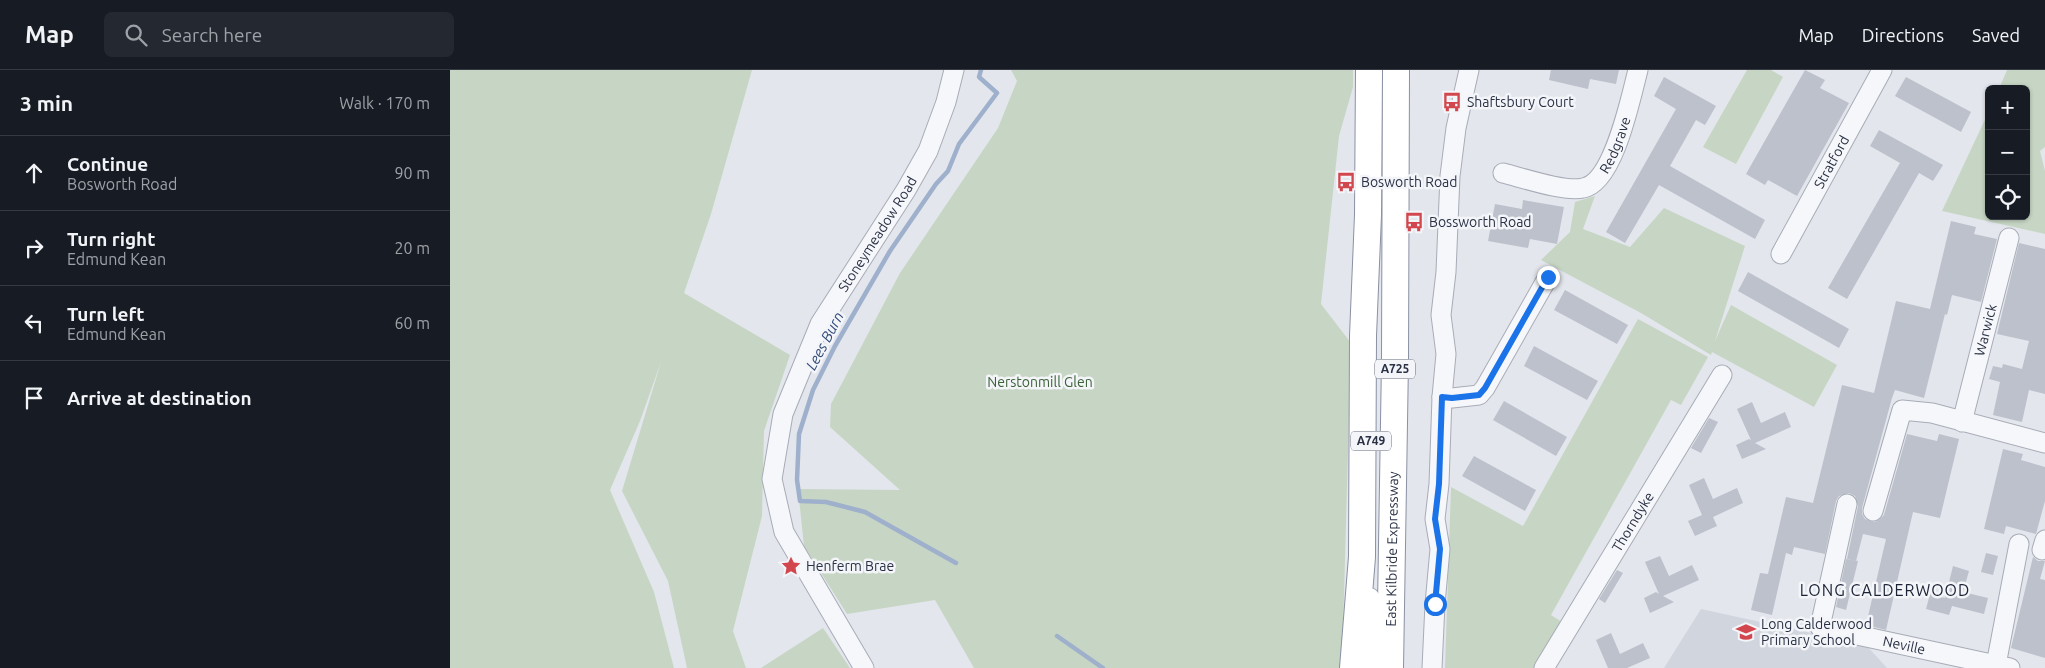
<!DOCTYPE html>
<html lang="en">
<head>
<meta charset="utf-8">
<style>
	body { margin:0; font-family:Ubuntu,sans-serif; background:#242831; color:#f1f3f6 }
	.controls { position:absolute; right:15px; top:15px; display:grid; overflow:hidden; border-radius:8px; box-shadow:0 1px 4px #0004 }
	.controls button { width:45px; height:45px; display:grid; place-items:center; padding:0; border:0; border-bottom:1px solid #363941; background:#171b24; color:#f1f3f6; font:25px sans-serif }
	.stop { position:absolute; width:15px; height:15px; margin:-11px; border:4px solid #1a73e8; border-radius:50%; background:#fff }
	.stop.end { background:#1a73e8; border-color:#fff; box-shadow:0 1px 5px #0008 }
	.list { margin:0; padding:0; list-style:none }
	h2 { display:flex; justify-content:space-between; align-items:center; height:65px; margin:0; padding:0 20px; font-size:21px }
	h2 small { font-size:16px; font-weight:400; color:#9ea1a6 }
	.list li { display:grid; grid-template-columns:32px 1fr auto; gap:15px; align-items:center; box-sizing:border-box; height:75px; padding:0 20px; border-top:1px solid #363941 }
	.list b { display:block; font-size:19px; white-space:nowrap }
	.list p { margin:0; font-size:16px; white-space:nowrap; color:#9ea1a6 }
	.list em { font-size:16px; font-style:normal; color:#9ea1a6 }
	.icon { flex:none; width:28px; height:28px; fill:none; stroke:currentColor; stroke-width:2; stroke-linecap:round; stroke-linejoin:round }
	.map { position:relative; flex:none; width:1595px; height:598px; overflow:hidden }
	header { display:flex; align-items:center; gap:30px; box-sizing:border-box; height:70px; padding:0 25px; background:#171b24; border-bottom:1px solid #363941 }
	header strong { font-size:24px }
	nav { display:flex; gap:28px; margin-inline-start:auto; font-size:18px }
	.search { width:350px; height:45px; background:#242831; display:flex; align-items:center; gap:12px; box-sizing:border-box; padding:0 18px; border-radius:8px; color:#9ea1a6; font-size:19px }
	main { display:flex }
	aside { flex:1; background:#171b24 }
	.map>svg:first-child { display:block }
	.built { fill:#d1d5de }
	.green { fill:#c7d6c4 }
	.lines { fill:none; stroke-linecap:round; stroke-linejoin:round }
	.stream { stroke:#9eb0cc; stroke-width:4.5 }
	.building { fill:#bdc1cc }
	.minor-casing { stroke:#a8acb7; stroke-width:21 }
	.major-casing { stroke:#a2a9b8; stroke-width:24 }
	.highway-casing { stroke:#8a91a3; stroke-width:28 }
	.minor { stroke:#f6f7fa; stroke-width:19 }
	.major { stroke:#fff; stroke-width:22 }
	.highway { stroke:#fff; stroke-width:26 }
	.route { stroke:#1a73e8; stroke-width:6 }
	.labels { text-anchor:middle; stroke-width:5; stroke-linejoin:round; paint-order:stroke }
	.shield { fill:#f3f5f9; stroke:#666c7b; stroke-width:1 }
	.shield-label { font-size:12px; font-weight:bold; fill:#2a3145 }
	.poi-label { font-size:14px; fill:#2a3145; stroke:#f3f5f9; text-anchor:start }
	.street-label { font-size:14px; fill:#2a3145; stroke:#f3f5f9 }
	.park-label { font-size:14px; fill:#3b6137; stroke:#f3f5f9 }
	.water-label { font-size:15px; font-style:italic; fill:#334b7a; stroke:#f3f5f9 }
	.quarter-label { font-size:16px; letter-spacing:1px; fill:#1c2236; stroke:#f3f5f9 }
</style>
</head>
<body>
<header>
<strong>Map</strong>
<div class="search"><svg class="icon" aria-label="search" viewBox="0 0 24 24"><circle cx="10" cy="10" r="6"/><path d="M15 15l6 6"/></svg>Search here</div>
<nav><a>Map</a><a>Directions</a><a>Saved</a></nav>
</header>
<main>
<aside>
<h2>3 min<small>Walk · 170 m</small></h2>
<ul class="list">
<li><svg class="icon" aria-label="ahead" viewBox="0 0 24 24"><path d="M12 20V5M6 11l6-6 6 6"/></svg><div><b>Continue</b><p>Bosworth Road</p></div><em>90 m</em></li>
<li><svg class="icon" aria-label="right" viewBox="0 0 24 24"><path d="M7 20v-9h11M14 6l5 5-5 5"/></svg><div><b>Turn right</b><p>Edmund Kean</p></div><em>20 m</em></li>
<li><svg class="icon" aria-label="left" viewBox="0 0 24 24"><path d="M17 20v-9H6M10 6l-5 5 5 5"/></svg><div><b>Turn left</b><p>Edmund Kean</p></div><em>60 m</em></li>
<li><svg class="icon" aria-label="arrive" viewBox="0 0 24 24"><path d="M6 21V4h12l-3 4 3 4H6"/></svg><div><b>Arrive at destination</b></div></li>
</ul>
</aside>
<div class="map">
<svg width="1595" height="598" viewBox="0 0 1595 598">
	<rect width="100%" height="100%" fill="#e3e6ec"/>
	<polygon class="built" points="1251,539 1416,575 1437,598 1214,598"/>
	<g class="green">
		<polygon points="0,0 302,0 261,144 234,223 340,285 314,361 312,446 283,561 296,598 237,598 218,511 172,421 211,292 190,351 160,420 204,522 224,598 0,598"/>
		<polygon points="561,0 903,0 903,17 889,66 871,234 901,273 892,598 524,598 485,530 397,544 354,476 348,419 450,420 380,357 381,334 450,203 548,58 567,11"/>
		<polygon points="1297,0 1321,0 1333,7 1286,94 1253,77"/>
		<polygon points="1557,0 1595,0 1595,77 1590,81 1595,101 1595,164 1492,141 1539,41 1539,146 1576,146 1576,19 1549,19"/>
		<polygon points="1145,126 1133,159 1180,177 1214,138 1295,176 1265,271 1281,235 1387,295 1364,337 1262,282 1261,285 1191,243 1091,190 1120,162 1125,132"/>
		<polygon points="1188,249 1258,287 1231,335 1221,330 1101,545 1112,552 1086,598 995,598 1001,417 1073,456"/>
		<polygon points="373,558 400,598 311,598"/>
	</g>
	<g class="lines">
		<g class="stream">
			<polyline points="506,493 415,442 376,432 350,431 347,410 349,364 363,320 385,276 440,181 486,114 498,101 509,74 547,23 529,7 531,0"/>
			<polyline points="607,566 653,598"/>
		</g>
	</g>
	<g class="building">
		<polygon points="1101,0 1169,0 1166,14 1140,9 1138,19 1099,10"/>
		<polygon points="1355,0 1375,10 1370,18 1399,33 1347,126 1318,110 1315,115 1296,104"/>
		<polygon points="1214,7 1266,36 1255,55 1246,50 1220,96 1315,150 1305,169 1209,115 1175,173 1156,162 1226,39 1204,26"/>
		<polygon points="1456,7 1521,42 1511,62 1445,26"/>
		<polygon points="1429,60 1493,95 1483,111 1469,103 1397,229 1378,218 1450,93 1420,76"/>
		<polygon points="1073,130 1114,137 1107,174 1080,169 1078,178 1038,171 1045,134 1072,139"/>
		<polygon points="1501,151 1526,157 1524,164 1547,169 1531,232 1502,225 1497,245 1495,244 1474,328 1445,320 1442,328 1412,438 1412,444 1415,449 1425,452 1430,449 1434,445 1457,364 1487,371 1489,364 1509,369 1490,448 1463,442 1436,560 1416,555 1436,469 1413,464 1406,491 1397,489 1408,436 1405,426 1399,423 1389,426 1386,431 1375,484 1344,477 1342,485 1336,483 1322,545 1301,540 1310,503 1318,504 1336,427 1363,433 1392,315 1424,323 1446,231 1480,239"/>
		<polygon points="1569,173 1595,179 1595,324 1579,320 1572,352 1543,345 1550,312 1539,309 1543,296 1552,298 1553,294 1572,299 1579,271 1547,264"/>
		<polygon points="1298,202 1399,259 1389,278 1288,221"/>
		<polygon points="1115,220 1178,255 1167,274 1104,240"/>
		<polygon points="1084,276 1148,311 1137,330 1074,296"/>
		<polygon points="1054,331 1117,367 1106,386 1043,350"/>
		<polygon points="1302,332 1311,353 1335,342 1341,357 1305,373 1316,379 1292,389 1286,375 1299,369 1301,370 1287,339"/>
		<polygon points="1259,348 1268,352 1251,383 1241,378"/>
		<polygon points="1553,379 1573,384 1571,390 1595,397 1595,431 1586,464 1556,456 1554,464 1534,459"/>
		<polygon points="1024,386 1086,420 1075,441 1012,406"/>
		<polygon points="1254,408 1263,429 1287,418 1293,433 1263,447 1267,456 1245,466 1238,451 1252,445 1239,415"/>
		<polygon points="1536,483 1548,486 1543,505 1531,502"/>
		<polygon points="1210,486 1219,506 1242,495 1249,510 1213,526 1224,532 1200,543 1194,528 1206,522 1209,524 1195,492"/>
		<polygon points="1583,487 1588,491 1595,491 1590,509 1595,510 1595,588 1561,578"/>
		<polygon points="1396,489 1408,491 1396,540 1386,537"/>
		<polygon points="1503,496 1519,501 1513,522 1538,528 1534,544 1502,536 1499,545 1476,539 1480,524 1495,528"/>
		<polygon points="1167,500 1173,503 1155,533 1149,529"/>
		<polygon points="1161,563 1170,584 1193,573 1200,588 1177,598 1158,598 1146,570"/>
	</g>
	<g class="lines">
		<defs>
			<g id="minor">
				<path id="s1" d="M 1053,103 C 1073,108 1114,122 1133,118 C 1164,113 1181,26 1188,0"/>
				<path id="s2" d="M 1331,184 L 1432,0"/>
				<polyline points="992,327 1002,328 1029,325 1035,318 1098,207"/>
				<path id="s3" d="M 1512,352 L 1559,168"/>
				<path id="s4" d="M 1397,434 L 1370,557 L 1560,598"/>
				<polyline points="1423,441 1452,340 1482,343 1595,373"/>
				<polyline points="1592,480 1595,470"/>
				<polyline points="1546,595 1569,474"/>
				<path id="s5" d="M 414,598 L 334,462 L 322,409 L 333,344 L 370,254 L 456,120 L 478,81 L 496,32 L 504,0"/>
				<polyline points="982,598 985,534 990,479 985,449 989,414 992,327 996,284 991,245 996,202 1000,106 1006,58 1019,0"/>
				<path id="s6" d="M 1094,598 L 1272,305"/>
			</g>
			<polyline id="major" points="919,529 919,598"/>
			<g id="highway">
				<polyline points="903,598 912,487 913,266 918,145 919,0"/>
				<path id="s7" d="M 940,598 L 945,291 L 946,0"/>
			</g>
		</defs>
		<use href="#minor" class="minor-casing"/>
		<use href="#major" class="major-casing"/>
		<use href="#highway" class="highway-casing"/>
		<use href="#minor" class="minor"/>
		<use href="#major" class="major"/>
		<use href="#highway" class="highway"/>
	</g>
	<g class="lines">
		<polyline class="route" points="985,534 990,479 985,449 989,414 992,327 1002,328 1029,325 1035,318 1098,207"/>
	</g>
	<defs>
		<symbol id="bus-bare" viewBox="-9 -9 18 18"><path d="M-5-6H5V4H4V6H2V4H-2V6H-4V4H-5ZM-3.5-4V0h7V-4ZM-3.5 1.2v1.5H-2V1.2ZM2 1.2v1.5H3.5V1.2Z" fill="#d2474d" stroke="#f3f5f9" stroke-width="2.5" paint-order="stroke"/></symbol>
		<symbol id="sight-bare" viewBox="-9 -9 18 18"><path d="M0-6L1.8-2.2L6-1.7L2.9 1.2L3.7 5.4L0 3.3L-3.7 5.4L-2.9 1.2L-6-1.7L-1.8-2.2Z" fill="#d2474d" stroke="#f3f5f9" stroke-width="2.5" paint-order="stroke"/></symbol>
		<symbol id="school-bare" viewBox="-9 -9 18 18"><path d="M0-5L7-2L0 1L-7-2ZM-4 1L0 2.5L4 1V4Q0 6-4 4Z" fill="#d2474d" stroke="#f3f5f9" stroke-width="2.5" paint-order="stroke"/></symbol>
	</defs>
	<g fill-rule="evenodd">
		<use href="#bus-bare" x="988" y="18" width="28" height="28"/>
		<use href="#bus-bare" x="882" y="98" width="28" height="28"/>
		<use href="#bus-bare" x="950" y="138" width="28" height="28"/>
		<use href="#sight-bare" x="327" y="482" width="28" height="28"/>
		<use href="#school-bare" x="1282" y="548" width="28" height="28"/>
	</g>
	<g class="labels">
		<g class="shield">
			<rect x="925" y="289.5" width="40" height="19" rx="4"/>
			<rect x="901" y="361.5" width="40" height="19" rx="4"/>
		</g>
		<g class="shield-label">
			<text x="945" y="303">A725</text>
			<text x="921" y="375">A749</text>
		</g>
		<g class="poi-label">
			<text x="1017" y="37">Shaftsbury Court</text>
			<text x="911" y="117">Bosworth Road</text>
			<text x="979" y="157">Bossworth Road</text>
			<text x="356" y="501">Henferm Brae</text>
			<text x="1311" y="559">Long Calderwood<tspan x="1311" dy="16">Primary School</tspan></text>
		</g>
		<g class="street-label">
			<text dy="5" stroke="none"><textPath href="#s1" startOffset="138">Redgrave</textPath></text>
			<text dy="5" stroke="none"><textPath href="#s2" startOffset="105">Stratford</textPath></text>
			<text dy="5" stroke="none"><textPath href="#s5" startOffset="482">Stoneymeadow Road</textPath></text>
			<text dy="5" stroke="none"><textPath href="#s3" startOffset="95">Warwick</textPath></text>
			<text dy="5" stroke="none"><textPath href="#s6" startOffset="171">Thorndyke</textPath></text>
			<text dy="5" stroke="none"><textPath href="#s7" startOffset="119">East Kilbride Expressway</textPath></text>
			<text dy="5" stroke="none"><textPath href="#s4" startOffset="212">Neville</textPath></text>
		</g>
		<g class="park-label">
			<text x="590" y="317">Nerstonmill Glen</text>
		</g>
		<g class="water-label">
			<text transform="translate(375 271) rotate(-62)" y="5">Lees Burn</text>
		</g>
		<g class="quarter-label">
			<text x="1435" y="526">LONG CALDERWOOD</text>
		</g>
	</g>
</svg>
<div class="controls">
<button>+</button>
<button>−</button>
<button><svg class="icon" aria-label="locate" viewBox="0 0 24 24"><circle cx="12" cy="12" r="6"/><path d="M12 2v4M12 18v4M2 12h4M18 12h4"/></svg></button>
</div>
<div class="stop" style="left:985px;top:534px"></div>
<div class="stop end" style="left:1098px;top:207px"></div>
</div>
</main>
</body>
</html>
